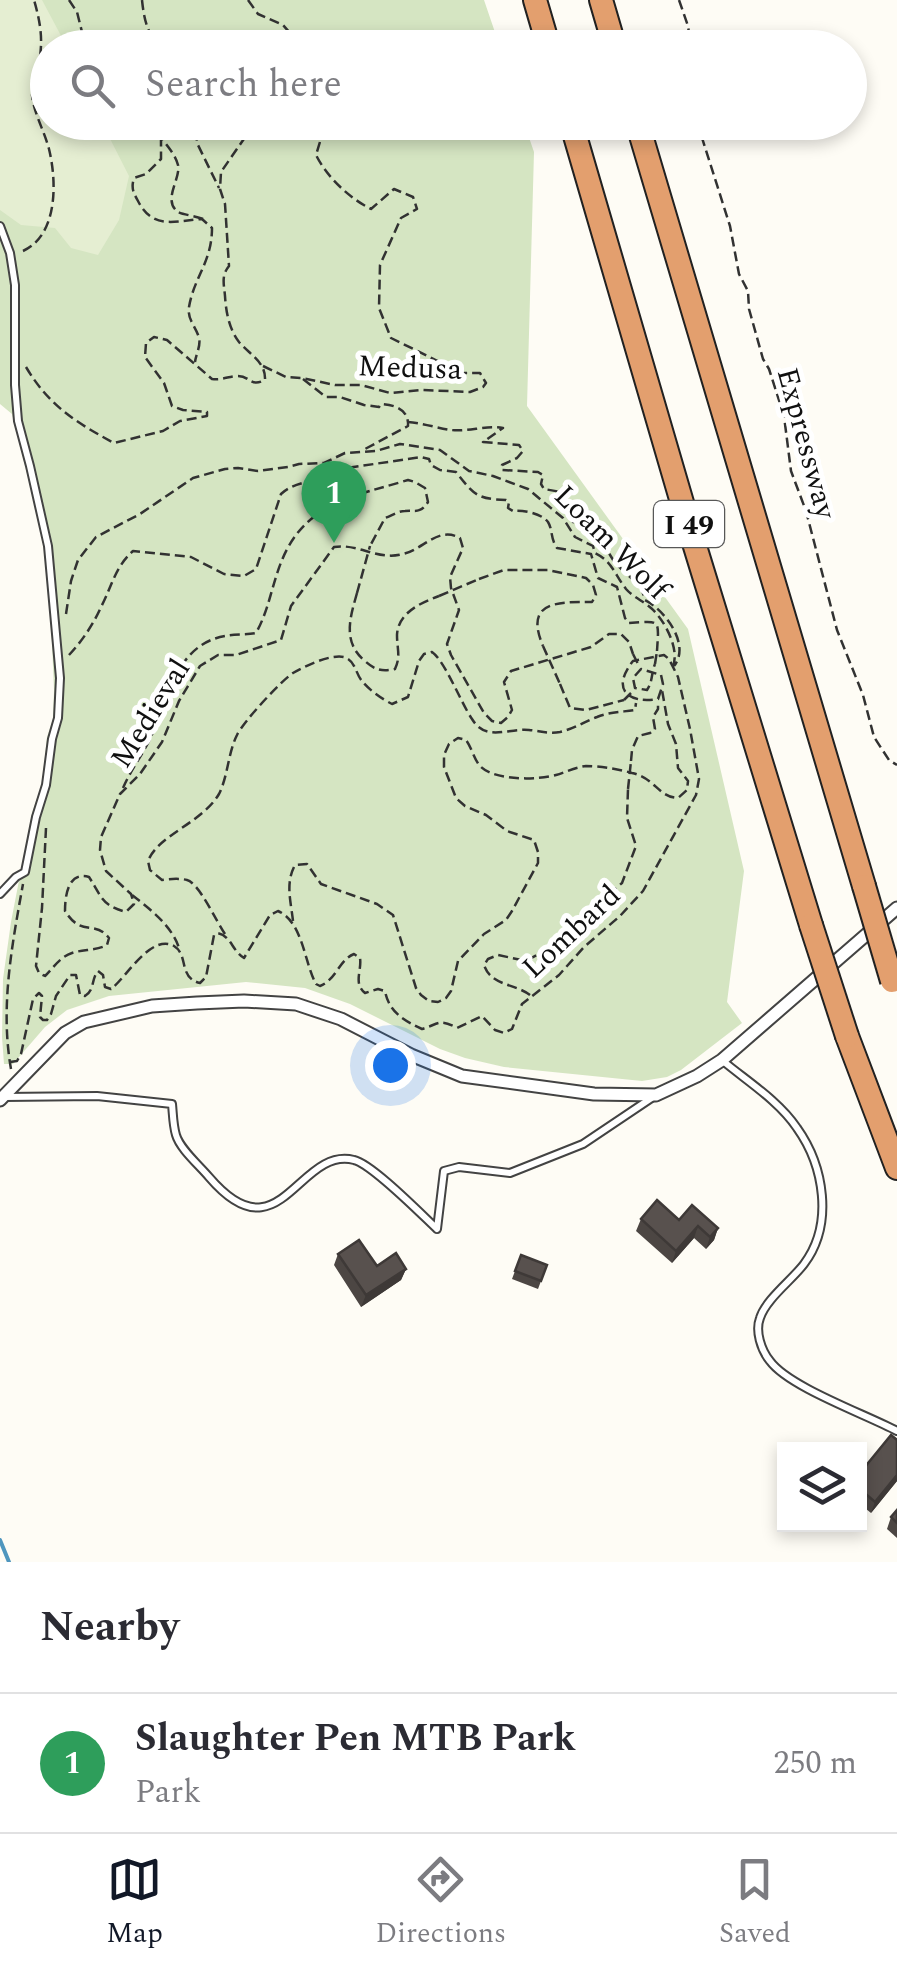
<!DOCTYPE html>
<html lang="en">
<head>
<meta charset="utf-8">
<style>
	body { margin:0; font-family:Spectral,serif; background:#f2f2f3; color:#2b2b33 }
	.controls { position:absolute; right:30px; bottom:30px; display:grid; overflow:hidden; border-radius:0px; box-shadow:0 5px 15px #0003 }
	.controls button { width:90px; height:90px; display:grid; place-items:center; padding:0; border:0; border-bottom:2px solid #e1e1e2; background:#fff; color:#2b2b33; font:50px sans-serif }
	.you { position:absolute; left:390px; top:1065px; width:35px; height:35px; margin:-25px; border:8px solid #fff; border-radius:50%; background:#1a73e8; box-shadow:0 0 0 15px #1a73e833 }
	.badge { display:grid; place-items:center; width:65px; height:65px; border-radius:50%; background:#111827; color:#fff; font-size:32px; font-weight:700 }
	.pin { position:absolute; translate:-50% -82px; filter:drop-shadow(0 2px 5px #0008) }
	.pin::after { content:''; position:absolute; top:52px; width:35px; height:30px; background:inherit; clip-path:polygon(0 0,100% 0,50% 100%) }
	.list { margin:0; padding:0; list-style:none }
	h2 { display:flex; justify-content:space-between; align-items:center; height:130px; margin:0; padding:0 40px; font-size:42px }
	h2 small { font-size:32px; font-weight:400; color:#7c7c81 }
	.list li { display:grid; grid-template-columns:65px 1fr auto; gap:30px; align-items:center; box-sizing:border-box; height:140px; padding:0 40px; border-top:2px solid #e1e1e2 }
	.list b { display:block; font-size:38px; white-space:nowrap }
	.list p { margin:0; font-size:32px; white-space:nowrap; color:#7c7c81 }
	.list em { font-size:32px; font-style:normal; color:#7c7c81 }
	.icon { flex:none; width:55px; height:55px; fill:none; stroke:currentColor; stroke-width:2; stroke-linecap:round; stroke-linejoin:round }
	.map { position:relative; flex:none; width:897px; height:1562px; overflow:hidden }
	.search { position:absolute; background:#fff; box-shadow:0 5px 15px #0003; left:30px; right:30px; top:30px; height:110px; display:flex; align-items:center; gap:25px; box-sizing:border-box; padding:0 35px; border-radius:55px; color:#7c7c81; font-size:38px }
	.sheet { height:270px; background:#fff }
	nav { display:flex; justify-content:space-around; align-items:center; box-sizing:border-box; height:140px; border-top:2px solid #e1e1e2; background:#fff; font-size:28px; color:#7c7c81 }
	nav a { display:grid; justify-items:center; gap:5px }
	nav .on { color:#111827 }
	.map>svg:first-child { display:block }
	.green { fill:#d5e5c2 }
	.pitch { fill:#e5eed2 }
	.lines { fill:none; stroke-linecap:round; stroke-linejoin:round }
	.stream { stroke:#4f96be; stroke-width:4 }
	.service-casing { stroke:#434343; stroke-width:10 }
	.minor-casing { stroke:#434343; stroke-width:15 }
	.motorway-casing { stroke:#212121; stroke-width:26 }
	.path { stroke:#323232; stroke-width:2.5; stroke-dasharray:10 5; stroke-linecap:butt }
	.service { stroke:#fff; stroke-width:6 }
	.minor { stroke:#fff; stroke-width:11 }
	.motorway { stroke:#e39f6e; stroke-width:22 }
	.motorway-bridge-casing { stroke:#212121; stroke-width:26; stroke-linecap:butt }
	.path-bridge { stroke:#323232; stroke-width:2.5; stroke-dasharray:10 5; stroke-linecap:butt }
	.motorway-bridge { stroke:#e39f6e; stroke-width:22 }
	.wall { fill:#4c4643 }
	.shaded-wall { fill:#3e3937 }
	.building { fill:#58514e; stroke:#3e3937; stroke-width:2.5 }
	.labels { text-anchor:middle; stroke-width:10; stroke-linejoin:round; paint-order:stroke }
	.shield { fill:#fff; stroke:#585858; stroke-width:2.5 }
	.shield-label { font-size:28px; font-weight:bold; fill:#101010 }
	.street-label { font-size:30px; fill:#101010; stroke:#fff }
</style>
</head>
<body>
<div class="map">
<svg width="897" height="1562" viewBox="0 0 897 1562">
	<rect width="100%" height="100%" fill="#fefcf5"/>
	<polygon class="green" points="0,0 484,0 500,47 48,48 48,122 524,123 534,152 527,406 688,629 744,871 727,1002 742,1023 681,1070 667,1077 642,1081 504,1067 465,1058 440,1049 350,1004 305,988 246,982 109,996 67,1010 45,1027 13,1064 4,1064 2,1037 3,979 11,922 26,844 32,813 42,784 47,737 53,719 54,690 49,573 37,513 12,414 0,404"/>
	<polygon class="pitch" points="0,0 42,0 67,47 48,48 48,122 102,123 129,176 119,220 98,255 71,248 55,228 21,225 0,210"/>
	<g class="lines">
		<polyline class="stream" points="0,1540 9,1562"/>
		<defs>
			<g id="service">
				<polyline points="0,226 10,253 15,285 15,385 18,421 30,466 48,546 60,678 58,718 52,739 46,785 36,817 25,872 16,877 0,894"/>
				<path d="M 723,1061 C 747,1081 779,1101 797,1128 C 824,1166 834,1224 804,1264 C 792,1280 766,1299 760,1318 C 755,1331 761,1350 770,1361 C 789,1387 865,1414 897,1431"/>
				<path d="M 4,1097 L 97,1096 L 172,1104 C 173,1114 173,1125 176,1135 C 180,1149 199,1165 209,1177 C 280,1260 298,1146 354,1160 C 372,1164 421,1214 437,1229 L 444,1171 L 459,1167 L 510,1173 L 583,1144 L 653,1097"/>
			</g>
			<polyline id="minor" points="0,1100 65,1033 84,1022 152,1006 197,1003 244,1001 296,1004 341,1019 411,1055 462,1076 594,1094 656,1095 697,1076 722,1060 897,908"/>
			<g id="motorway">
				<polyline points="535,0 549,48"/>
				<polyline points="601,0 615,48"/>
				<polyline points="571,122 690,530 811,925"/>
				<polyline points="637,122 864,886"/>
				<polyline points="847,1036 897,1168"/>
			</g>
		</defs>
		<use href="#service" class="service-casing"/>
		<use href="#minor" class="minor-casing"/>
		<use href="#motorway" class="motorway-casing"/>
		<g class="path">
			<polyline points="69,0 77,12 86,48"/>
			<path d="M 142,0 C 144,19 147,33 160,48"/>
			<polyline points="248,0 258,14 283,25 303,48"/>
			<polyline points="679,0 688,26 691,48"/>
			<path d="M 157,122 L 161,136 L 161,159 L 146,174 L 134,178 C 131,188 133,192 138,201 C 153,230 174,221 202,219 L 212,228 C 212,262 194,277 189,307 C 187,320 196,326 199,338 C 201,346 196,354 195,362"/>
			<polyline points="195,122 196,127 205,128 228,122"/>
			<polyline points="697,122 730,226 739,274 748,291 749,309 763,359 769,369 784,416 791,471 806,511 837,630 863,695 874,737 889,760 897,765"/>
			<path d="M 203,219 C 196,216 184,215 178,212 C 162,200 181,179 178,165 C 175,153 166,146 161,136 L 172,136 L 196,127 L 197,143 L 219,188"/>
			<path d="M 23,251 C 58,235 57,182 49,149 C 44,130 34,114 32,95 C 41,55 46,41 34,0"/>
			<path d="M 263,366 L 286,377 L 302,378 L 335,385 L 361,385 L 390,393 L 421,390 L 470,392 L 483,387 L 486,383 L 480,373 L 462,373 L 391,338 L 379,308 L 380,265 L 401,218 L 417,209 L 413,197 L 394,189 L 371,209 C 349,198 327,177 316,155 L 326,122"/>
			<path d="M 26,367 C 49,406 77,423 114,443 L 163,431 L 180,421 L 207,416 L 207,412 L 183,410 L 172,406 L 164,383 L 145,357 L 146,343 L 154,337 L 167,340 L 212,379 C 222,380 227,377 236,376 C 251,375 249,388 265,380 C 266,362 250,355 239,342 C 229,329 226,312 225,296 C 224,284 221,276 229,266 L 225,204 L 220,189 L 221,172 L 248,133 L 243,125 L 232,122"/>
			<path d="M 303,379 L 326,397 L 340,397 L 364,405 L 379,407 L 381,404 C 396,405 409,410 408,426 L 365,449"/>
			<path d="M 408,422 C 422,423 437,428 451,430 C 468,432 487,425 503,428 L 483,442 L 519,445 L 523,451 L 517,458 L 502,465 L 502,470 L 538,472 L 543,475 L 541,484 L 544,489 L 561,492 L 562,496 L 560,504 L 575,511 L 573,522 L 590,528 L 591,532 L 599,537 L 615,563 L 641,587 L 645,600 C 665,610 691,645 674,666"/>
			<path d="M 479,579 L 504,570 L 548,570 L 586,578 L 593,585 L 596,595 L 592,602 C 557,602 524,601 543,646"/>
			<path d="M 357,593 C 350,618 342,642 365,661 C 375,670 382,672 395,669 C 401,656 397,649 397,635 C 398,613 420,603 439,596"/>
			<path d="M 66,614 L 71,581 L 78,560 L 96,537 L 140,514 L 193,478 L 225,469 L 238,468 L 258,471 L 288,467 L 299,464 L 324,463 L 345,453 L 376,451 L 400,444 L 440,450 L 469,471 L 493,476 L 528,489 L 563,518 L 575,537 L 593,546 L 595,553 C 612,561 615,575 626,589 C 633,597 643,601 651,608 C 664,619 680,649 673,666"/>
			<path d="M 69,655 C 82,641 93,625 101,607 C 112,586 115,567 133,551 L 191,557 L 224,574 L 244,576 L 256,569 L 281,494 C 297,479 318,484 334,470 L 421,457 L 429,459 L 431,465 L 440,470 L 456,472 C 474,495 477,499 506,500 L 509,502 L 508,508 L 513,511 C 523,510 541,513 548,522 C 553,530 550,538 557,548 L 591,554 L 598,578 L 617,587 L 625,618 L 629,623 C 661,621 659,618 657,651"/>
			<polyline points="560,684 570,708 586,710 624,700"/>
			<polyline points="631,761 632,750 638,736 650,733 655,729 653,717 658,709 658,701"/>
			<path d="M 123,788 C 131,769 145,752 153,732 C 168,695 178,644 225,636 C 235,634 246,635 256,633 C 269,610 272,584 282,560 C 306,502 355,496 408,480 L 415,482 L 425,488 L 428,502 C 420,514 417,510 405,511 C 398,511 391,516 385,518 L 370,546"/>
			<path d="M 46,828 L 42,908 L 36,966 L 39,973 L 45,976 C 54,967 60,957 72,953 C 84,949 96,951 107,945 L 109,938 C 94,919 82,938 65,911 C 65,896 68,871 89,877 C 102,897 101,905 126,912 L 134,904 L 131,894 L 106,871 L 100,850 L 101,837 L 120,794 L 140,774 L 162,742 L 179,701 L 200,666 L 218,655 L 236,655 L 281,640 L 291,606 L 334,547 C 358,543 378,561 403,554 C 424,549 438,526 460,538 L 463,548 L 450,577 L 451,588 L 459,610 L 447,644 L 451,655 L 484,713 L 492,721 L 501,723 L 508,717 L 512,710 L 504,682 L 511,671 L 591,647 L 609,634 L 621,634 L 629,642 L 633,654"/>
			<path d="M 132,895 C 150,909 172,926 179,948"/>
			<path d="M 293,921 C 291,902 285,883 295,865 L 307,864 L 321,884 L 377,904 L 393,915 L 416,988 L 421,995 L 429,1001 L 438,1002 L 446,998 L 451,991 L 458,961 L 484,934 L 506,920 L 512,911 L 538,863 L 538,852 L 534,840 L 507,831 L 486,815 L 465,806 L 456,798 L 444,767 L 444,755 L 449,744 L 458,738 L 466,740 C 472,748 474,760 481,767 C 496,781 538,780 556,775 C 566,772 576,767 586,766 C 600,766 618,769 632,773 C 655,778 658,797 678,798 L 687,790 L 688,781 L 678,768 L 676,744 L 668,724 L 662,690"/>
			<path d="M 225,934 C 216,921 199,883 187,880 C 179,878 169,879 162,880 L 150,870 L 148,861 C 158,835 202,823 219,794 C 228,776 228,753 237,735 C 243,722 281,681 293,673 C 305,666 330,654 344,657 C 356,661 355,673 362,681 C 369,690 382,699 392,704 L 408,697 L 419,661 L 424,654 L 432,652 C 445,661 461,703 472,719 C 486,742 507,728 529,730 C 540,731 549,734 560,732 C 573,729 584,722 597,717 C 609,712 622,712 635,710 L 636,703"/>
			<path d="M 530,995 C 514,983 491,986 484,965 L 488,959 L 498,955 L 526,961 L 546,950 L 622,883 L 636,846 L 627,818 L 628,789"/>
			<path d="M 10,1062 L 17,1061 L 21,1054 L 33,999 L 39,993 L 42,996 L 40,1017 L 43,1020 L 47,1020 L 51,1014 L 56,996 L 70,975 L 76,975 L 80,995 L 85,996 C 95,990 91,979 98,971 L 103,975 L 105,987 L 111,989 C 126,978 151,933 174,946 C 189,955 178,978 200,983 L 206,977 L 214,935 L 217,933 C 231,935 232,951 244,958 L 270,915 L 278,911 C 303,922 304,962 316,984 L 320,986 C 336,980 339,960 354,954 L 360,958 C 362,971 353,983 365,993 L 378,989 L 385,991 C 389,1012 403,1020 422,1029 C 439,1024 439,1018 457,1028 L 482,1016 L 495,1030 L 504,1033 L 512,1029 L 522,1004 L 559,975 L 584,947 L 620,916 L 643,891 L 696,795 L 699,779 L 690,729 L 678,677 L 669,659 L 664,655 L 633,661 C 611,689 627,704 658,699 L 663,684 L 661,675 L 641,669 L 633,678 L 635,688 L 647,690 C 653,681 651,674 655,664"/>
			<path d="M 11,1069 C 0,1007 12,945 23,884"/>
		</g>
		<use href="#service" class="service"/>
		<use href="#minor" class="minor"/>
		<use href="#motorway" class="motorway"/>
		<defs>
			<g id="motorway-bridge">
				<polyline points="864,886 892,981"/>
				<polyline points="811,925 847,1036"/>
			</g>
		</defs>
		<use href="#motorway-bridge" class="motorway-bridge-casing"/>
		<g class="path-bridge">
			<polyline points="357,593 370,546"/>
			<polyline points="439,596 479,579"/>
			<polyline points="543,646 560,684"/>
			<polyline points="633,654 638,664"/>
			<polyline points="655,664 657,651"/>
			<polyline points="624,700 631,693"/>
			<polyline points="628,789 631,761"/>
		</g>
		<use href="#motorway-bridge" class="motorway-bridge"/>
	</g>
	<g class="wall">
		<polygon points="641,1219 679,1220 718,1228 714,1240 706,1249 694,1238 672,1263 636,1231"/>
		<polygon points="338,1254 377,1266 406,1269 401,1280 361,1307 334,1265"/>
		<polygon points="521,1255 547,1265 538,1289 512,1279"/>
		<polygon points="860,1473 897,1481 871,1513 860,1504"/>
		<polygon points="897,1510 897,1538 887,1529 891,1517"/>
	</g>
	<g class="shaded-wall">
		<polygon points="698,1226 694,1238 672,1263 676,1251"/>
		<polygon points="718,1228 714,1240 706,1249 710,1237"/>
		<polygon points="406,1269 401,1280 361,1307 366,1295"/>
		<polygon points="897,1475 897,1481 871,1513 875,1502"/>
	</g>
	<g class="building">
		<polygon points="657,1200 679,1220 692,1205 718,1228 710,1237 698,1226 676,1251 641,1219"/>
		<polygon points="359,1240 377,1266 396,1253 406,1269 366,1295 338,1254"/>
		<polygon points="521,1255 547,1265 541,1281 515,1271"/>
		<polygon points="891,1435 897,1440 897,1475 875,1502 860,1489 860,1473"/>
		<polygon points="897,1510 897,1523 891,1517"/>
	</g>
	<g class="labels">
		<rect class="shield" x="654" y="501" width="70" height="46" rx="8"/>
		<g class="shield-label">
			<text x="689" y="534">I 49</text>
		</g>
		<g class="street-label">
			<text transform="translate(410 367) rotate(2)" y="10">Medusa</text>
			<text transform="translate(807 443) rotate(75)" y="10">Expressway</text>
			<text transform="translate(612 542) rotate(45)" y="10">Loam Wolf</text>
			<text transform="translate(150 713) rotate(-58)" y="10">Medieval</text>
			<text transform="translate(571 931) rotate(-43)" y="10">Lombard</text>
		</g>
	</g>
</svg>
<div class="controls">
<button><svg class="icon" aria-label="layers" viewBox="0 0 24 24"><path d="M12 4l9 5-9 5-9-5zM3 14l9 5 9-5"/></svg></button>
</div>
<div class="you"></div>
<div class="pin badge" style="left:334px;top:543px;background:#2e9e5b">1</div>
<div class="search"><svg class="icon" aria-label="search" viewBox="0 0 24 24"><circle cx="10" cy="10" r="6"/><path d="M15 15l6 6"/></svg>Search here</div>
</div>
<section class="sheet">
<h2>Nearby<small></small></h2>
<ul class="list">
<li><span class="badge" style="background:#2e9e5b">1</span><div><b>Slaughter Pen MTB Park</b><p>Park</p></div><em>250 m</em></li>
</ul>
</section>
<nav>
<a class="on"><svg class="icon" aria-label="map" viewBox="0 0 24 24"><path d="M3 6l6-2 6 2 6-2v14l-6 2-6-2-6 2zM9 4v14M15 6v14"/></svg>Map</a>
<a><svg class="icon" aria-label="directions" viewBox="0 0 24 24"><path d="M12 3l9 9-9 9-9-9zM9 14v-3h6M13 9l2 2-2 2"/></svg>Directions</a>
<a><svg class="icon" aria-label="saved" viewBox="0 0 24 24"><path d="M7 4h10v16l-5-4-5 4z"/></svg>Saved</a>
</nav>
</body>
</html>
